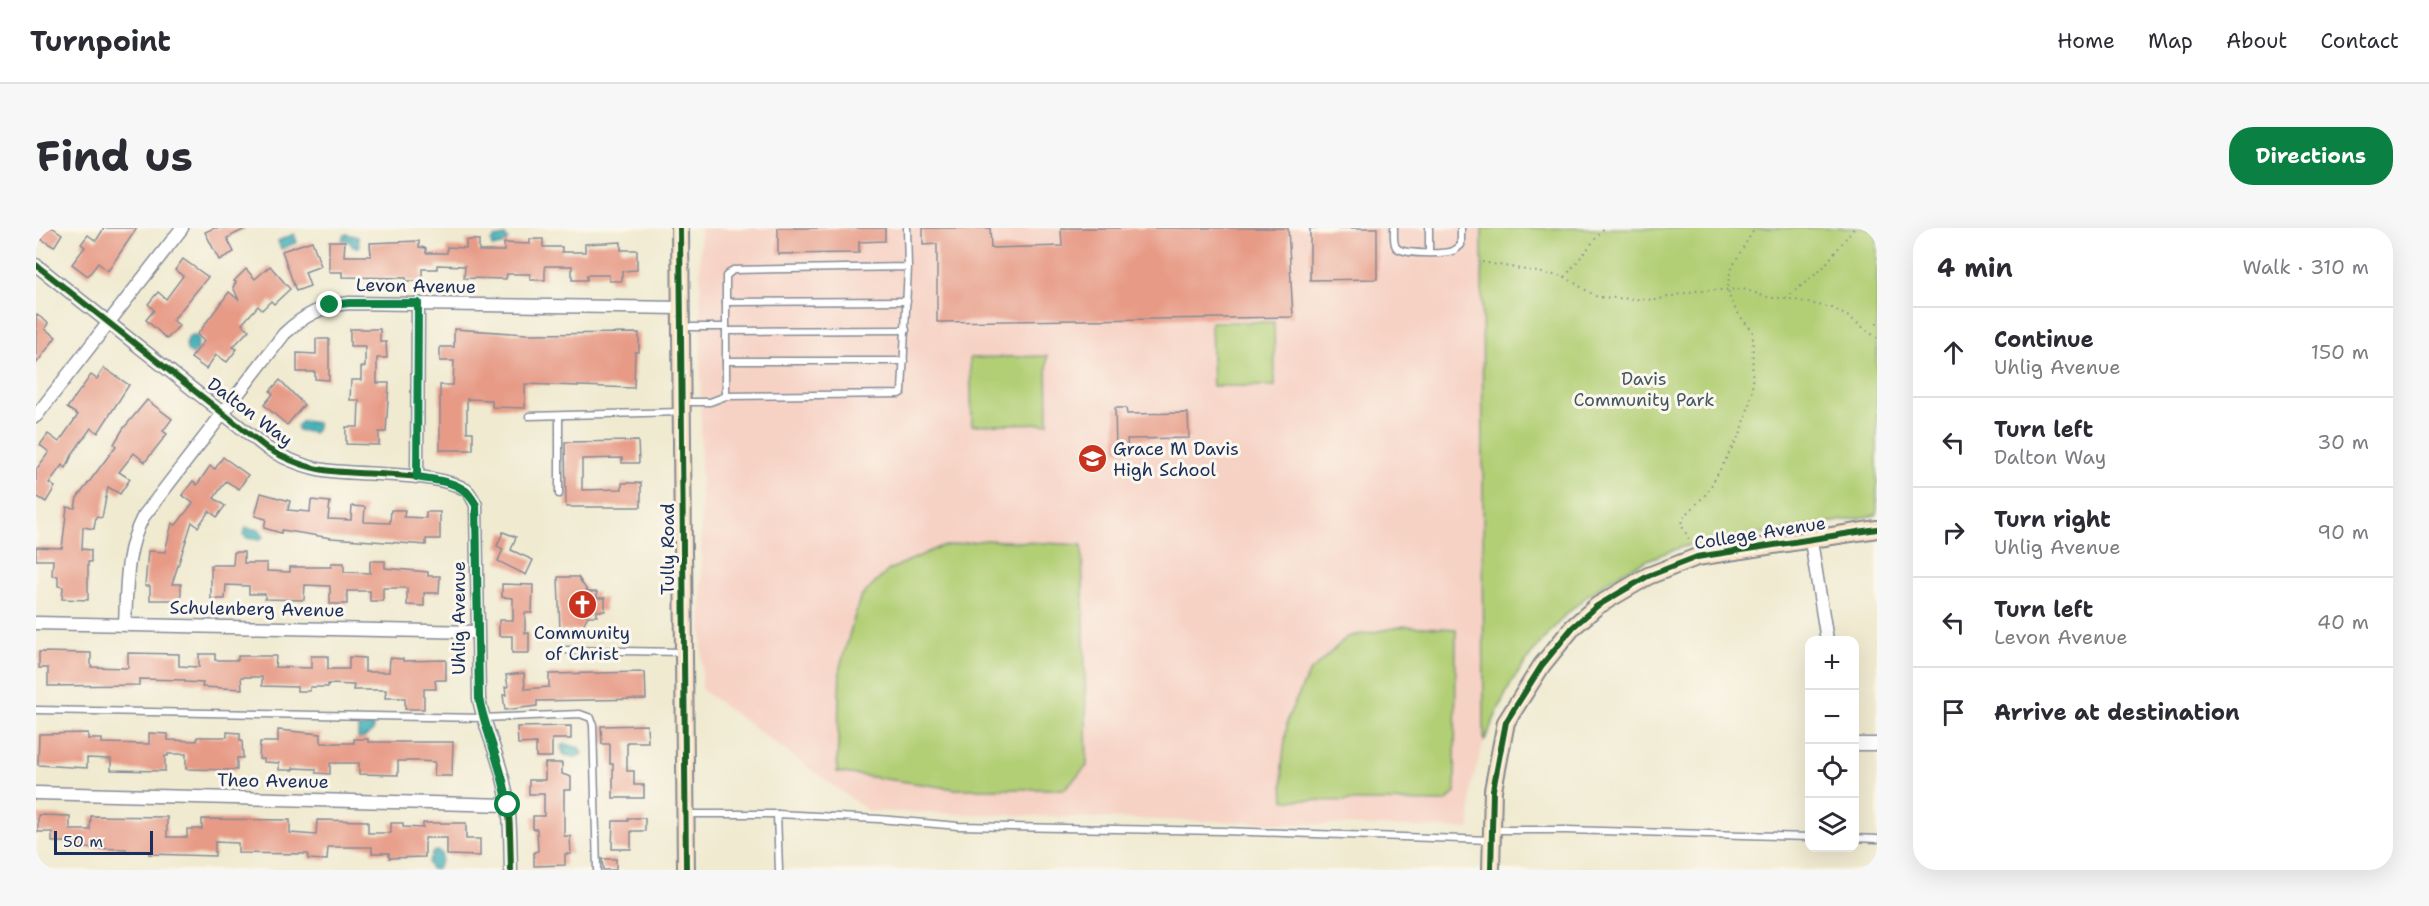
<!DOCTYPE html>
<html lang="en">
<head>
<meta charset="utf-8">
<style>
	body { margin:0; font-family:"Shantell Sans",sans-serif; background:#f7f7f7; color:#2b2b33 }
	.controls { position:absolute; right:18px; bottom:18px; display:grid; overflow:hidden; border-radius:12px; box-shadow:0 6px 24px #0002 }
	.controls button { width:54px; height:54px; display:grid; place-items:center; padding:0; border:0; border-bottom:2px solid #e1e1e2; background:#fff; color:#2b2b33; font:30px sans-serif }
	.scale { position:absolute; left:18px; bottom:15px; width:99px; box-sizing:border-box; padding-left:6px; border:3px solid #1b2f5e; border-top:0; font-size:16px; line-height:21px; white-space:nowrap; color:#1b2f5e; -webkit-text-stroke:4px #fbf7ec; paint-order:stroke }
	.stop { position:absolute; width:18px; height:18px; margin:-14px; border:4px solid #0b8043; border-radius:50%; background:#fff }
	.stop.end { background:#0b8043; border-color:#fff; box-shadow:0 2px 6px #0008 }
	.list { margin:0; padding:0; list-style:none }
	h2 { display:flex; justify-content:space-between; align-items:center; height:78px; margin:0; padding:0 24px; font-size:26px }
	h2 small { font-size:20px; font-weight:400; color:#7c7c81 }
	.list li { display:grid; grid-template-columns:39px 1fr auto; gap:18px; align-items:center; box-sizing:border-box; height:90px; padding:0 24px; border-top:2px solid #e1e1e2 }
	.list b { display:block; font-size:22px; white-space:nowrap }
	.list p { margin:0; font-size:20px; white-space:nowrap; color:#7c7c81 }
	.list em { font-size:20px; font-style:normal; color:#7c7c81 }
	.icon { flex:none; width:33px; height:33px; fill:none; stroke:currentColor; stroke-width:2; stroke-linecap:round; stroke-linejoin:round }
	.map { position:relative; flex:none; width:1841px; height:642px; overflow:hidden; border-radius:24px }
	header { display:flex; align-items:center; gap:36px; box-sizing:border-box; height:84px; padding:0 30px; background:#fff; border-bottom:2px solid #e1e1e2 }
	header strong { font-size:28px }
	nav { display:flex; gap:33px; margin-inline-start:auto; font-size:21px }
	.intro { display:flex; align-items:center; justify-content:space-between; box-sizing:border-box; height:144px; padding:0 36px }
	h1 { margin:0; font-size:42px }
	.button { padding:15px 27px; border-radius:24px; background:#0b8043; color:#fff; font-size:21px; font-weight:700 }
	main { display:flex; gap:36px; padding:0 36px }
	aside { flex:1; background:#fff; border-radius:24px; box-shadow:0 6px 24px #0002 }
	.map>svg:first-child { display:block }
	.built { fill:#f6d2c4 }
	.green { fill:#b2cf76; stroke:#667f6a; stroke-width:1.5 }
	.water { fill:#40b1b7; stroke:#2e708a; stroke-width:1.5 }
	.building { fill:#e79b87 }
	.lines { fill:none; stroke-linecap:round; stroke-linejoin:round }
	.lane-casing { stroke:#868c97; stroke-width:9 }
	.street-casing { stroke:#868c97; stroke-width:15 }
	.secondary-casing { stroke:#868c97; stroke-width:20 }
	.path { stroke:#868c97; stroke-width:2; stroke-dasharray:1.5 4.5; stroke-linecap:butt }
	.lane { stroke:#fff; stroke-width:6 }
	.street { stroke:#fff; stroke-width:12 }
	.secondary { stroke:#fce5c4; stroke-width:16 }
	.cycleway-casing { stroke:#fbf7ec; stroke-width:10 }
	.cycleway { stroke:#1b5e20; stroke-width:6 }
	.route { stroke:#0b8043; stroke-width:8 }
	.labels { text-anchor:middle; stroke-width:6; stroke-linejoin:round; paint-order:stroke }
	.street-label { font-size:18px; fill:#1b2f5e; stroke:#fbf7ec }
	.park-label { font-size:18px; fill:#415764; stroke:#fbf7ec }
	.poi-label { font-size:18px; fill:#1b2f5e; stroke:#fbf7ec; text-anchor:start }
</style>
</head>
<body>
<header>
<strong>Turnpoint</strong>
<nav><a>Home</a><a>Map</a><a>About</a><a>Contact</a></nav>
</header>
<div class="intro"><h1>Find us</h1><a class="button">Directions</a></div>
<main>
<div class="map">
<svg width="1841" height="642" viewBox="0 0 1841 642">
	<rect width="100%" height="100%" fill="#fbf7ec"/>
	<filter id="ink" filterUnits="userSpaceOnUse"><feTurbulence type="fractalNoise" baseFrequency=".0167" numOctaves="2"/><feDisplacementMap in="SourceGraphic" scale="12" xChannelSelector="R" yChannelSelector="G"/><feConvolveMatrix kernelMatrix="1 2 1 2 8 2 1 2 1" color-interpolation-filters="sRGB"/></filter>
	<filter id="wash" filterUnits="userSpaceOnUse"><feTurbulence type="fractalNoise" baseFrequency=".008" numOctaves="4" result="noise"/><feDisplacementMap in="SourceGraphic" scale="24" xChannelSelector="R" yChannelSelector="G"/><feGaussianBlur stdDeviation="1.35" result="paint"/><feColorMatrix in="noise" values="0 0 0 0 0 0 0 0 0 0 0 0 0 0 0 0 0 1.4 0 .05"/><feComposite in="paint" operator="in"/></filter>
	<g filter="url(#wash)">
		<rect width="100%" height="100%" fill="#f0ead0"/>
		<polygon class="built" points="664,0 1448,0 1448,514 1435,558 1434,601 832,583 666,462"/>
		<g class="green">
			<path d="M 1446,0 L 1841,0 L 1841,287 L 1653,317 C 1572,341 1525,381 1478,451 C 1466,470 1458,493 1448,514 Z"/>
			<polygon points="1175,94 1238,94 1239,158 1177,158"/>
			<polygon points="1011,128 1012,195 936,197 934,130"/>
			<polygon points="949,312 1046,317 1051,538 1028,561 920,561 801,544 804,439 824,370 853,342 903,319"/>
			<polygon points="1369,398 1420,401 1419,564 1410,574 1248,572 1246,537 1252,489 1273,445 1311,409"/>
		</g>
		<g class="water">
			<polygon points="258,6 261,14 245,21 242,13"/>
			<polygon points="311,6 322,9 323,19 317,19 314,14 306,11 308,7"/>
			<polygon points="469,8 472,11 469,16 456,19 455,13 458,10"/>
			<path d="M 157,107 L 162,110 L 161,123 L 158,127 L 152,124 C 149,118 150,109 157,107 Z"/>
			<polygon points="267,193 281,195 282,197 278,205 262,202 261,198"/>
			<polygon points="210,300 224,302 227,309 224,312 211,310 207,306"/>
			<polygon points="334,497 337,499 337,503 328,510 322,510 322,500"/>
			<polygon points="529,516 543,520 546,526 540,529 528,527 525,519"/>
			<polygon points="400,623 405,625 405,633 401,641 395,641 392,635 397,624"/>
		</g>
		<g id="blocks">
			<g class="building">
				<polygon points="0,0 17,0 26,6 18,19 0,8"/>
				<polygon points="68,0 101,0 72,43 62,35 52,48 36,36 49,19 45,16 52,7 60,13"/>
				<polygon points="178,0 211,0 191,10 198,24 183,32 169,4"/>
				<polygon points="742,0 849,0 849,13 823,14 823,25 742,26"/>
				<polygon points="887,0 954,0 955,20 1026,18 1025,0 1252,0 1257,89 901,94 901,16 887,17"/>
				<polygon points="1274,0 1341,0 1341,51 1274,52"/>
				<polygon points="494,11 507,11 507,19 526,19 526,24 549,24 549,16 585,14 585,22 601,22 601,42 586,43 586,53 573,53 573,47 551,47 551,52 536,52 536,38 509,38 509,52 494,52 494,46 471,46 470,51 428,50 429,38 401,37 401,41 386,41 386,53 370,53 370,50 306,49 306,44 293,44 293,13 309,13 308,28 335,28 334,15 383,13 383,19 390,20 390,25 411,25 411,19 430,20 430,12 443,12 443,23 468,23 468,15 494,16"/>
				<polygon points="276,13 285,38 269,44 274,58 260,63 246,23"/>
				<polygon points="147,31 172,49 137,92 143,98 131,111 110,92 118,82 112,76 122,64 130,71 147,48 139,42"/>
				<polygon points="234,38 254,61 238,76 235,73 226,82 222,78 206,96 213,102 197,119 201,121 191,134 180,127 170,141 155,130 168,113 161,107 193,64 203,72 197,59 200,54 198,53 210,41 219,51"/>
				<polygon points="0,86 12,95 9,101 20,109 0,136"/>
				<polygon points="314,101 344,101 344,114 350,114 351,130 341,130 341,155 353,155 350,204 343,204 343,217 310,216 310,199 322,199 323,172 314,172 315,152 325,152 325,139 329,139 329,118 314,118"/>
				<polygon points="418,101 490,106 603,105 603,124 599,124 598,160 489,156 489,180 456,179 456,172 431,171 431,204 437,204 437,222 404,222 404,157 417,157 418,133 404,133 404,119 418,119"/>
				<polygon points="280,111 293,111 293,152 279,151 279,144 261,144 261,125 280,126"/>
				<polygon points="68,140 93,157 62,205 55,200 37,225 30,240 26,237 13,255 19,259 10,274 0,268 0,242 13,224 4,217 12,206 23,214 42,187 31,180 55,147 61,151"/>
				<polygon points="244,152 268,177 251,197 228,177 237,166 234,163"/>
				<polygon points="111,172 136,191 127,203 131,206 109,234 98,225 83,244 94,251 84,266 72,259 66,290 60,289 58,301 47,299 46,321 55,322 55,334 52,334 52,372 26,371 27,359 22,358 22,348 16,348 17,332 0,332 0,319 26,320 31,279 39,280 41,270 80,218 78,216 87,201"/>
				<polygon points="1079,180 1090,180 1091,186 1152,185 1153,210 1091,211 1092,223 1080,223"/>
				<polygon points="602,213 603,235 586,235 586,230 546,231 546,262 586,261 586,255 605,255 605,279 530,279 529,214"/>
				<polygon points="187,229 212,247 203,261 190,253 178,270 189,278 181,289 173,283 162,299 156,294 136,356 145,356 145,372 114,372 114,358 109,358 112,323 129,324 136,295 140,297 157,275 146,267 157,253 161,257 174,238 179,241"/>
				<polygon points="225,265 254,273 252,282 274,284 275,272 294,274 292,291 315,292 316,278 329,279 328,294 354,295 355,282 369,282 368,289 390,290 390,284 404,284 404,311 390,311 390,317 295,310 246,302 245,305 228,300 230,291 219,288"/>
				<polygon points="467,304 480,309 475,322 497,332 490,347 462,333 467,321 461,318"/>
				<polygon points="198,324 208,324 208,335 231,335 231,343 254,344 254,339 295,339 295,335 308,335 308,344 334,345 334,333 349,333 349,340 392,344 392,348 404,348 403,365 388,365 388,378 371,377 371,360 347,360 347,373 334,373 334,363 311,363 311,376 294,376 294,358 269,357 268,372 229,371 229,366 213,366 213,358 190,357 189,371 175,371 175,337 197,337"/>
				<polygon points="522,349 542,349 552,364 561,364 561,370 569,370 569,383 561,383 561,388 552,388 544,402 524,403"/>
				<polygon points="466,356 497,357 496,385 489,385 489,405 493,405 493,425 476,425 476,408 463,408 463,392 477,392 477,370 466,369"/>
				<polygon points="3,424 55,425 55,439 92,440 92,425 143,426 143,438 163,439 163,426 179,426 179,432 202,432 202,428 240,428 239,439 275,440 275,428 292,428 292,441 313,441 313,429 329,430 329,444 353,444 354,430 367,431 367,433 410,432 410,452 399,452 400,461 388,461 388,481 369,481 369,470 349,470 350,462 317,462 318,457 292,456 292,459 274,459 274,463 261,463 261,459 226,458 226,449 205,449 206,461 166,459 167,455 149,454 149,452 103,451 103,457 12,458 12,440 3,440"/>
				<polygon points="609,444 610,471 501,473 501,478 469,482 467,467 470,467 469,459 472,459 470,447 488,445 489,461 513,459 513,446"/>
				<polygon points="611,497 612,514 591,514 591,543 598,543 598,557 608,557 608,570 577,570 577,536 574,536 574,516 566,516 565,498"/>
				<polygon points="535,498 535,511 516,511 516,529 500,529 500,515 482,516 481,499"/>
				<polygon points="242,502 285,506 285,515 318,515 318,511 332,511 332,514 417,514 416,548 398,548 399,534 382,533 362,533 362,547 323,546 323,535 294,535 294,546 280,545 280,541 257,540 257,542 243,542 243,535 228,534 228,531 223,531 224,514 242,514"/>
				<polygon points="191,504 204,505 204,512 206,512 207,530 201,530 201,542 150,541 150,526 132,526 132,528 129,528 129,543 75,542 75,531 51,530 51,540 2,537 3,506 52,505 52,511 66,511 66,515 113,516 113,505 132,506 132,512 161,513 161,509 191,509"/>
				<polygon points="509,535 526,535 526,546 535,549 535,562 528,562 528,608 534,608 535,626 529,626 529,637 498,638 498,624 502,623 501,601 497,601 497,588 508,588 508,566 493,566 493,552 509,552"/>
				<polygon points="2,587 34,588 34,602 54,602 55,588 131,589 131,609 151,609 151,601 166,601 166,591 254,592 254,605 280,607 281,592 332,593 332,605 355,605 355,595 367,595 367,599 387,600 387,595 430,595 430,611 444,611 444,628 411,627 411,610 389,610 389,629 353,630 353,625 336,625 336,619 292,619 291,632 272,631 272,626 202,625 202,615 179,614 179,628 113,626 113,623 90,623 90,621 39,620 39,614 16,614 16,604 2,604"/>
				<polygon points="592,590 609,590 609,603 595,603 595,621 576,621 577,593 592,593"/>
				<polygon points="566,631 580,631 580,642 567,642"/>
			</g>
		</g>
	</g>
	<g filter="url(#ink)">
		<use href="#blocks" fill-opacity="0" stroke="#868c97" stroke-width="1.5"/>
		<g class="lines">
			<defs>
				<g id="lane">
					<polyline points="871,0 872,39 866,164 863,166 690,168 690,48 697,42 872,39"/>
					<path d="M 1358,0 C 1358,6 1357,14 1360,19 C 1366,27 1408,26 1417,23 C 1421,21 1422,20 1425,17 L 1425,0"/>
					<polyline points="1393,0 1393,24"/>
					<polyline points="690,74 871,73"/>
					<polyline points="646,99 690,99"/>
					<polyline points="690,103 870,102"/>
					<polyline points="690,133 868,133"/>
					<polyline points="647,174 674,174 690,168"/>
					<polyline points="493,188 645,184"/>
					<polyline points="523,188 523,266"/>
					<polyline points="524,422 647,424"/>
					<polyline points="0,482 447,490 544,486 555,490 557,497 561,642"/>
					<polyline points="650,586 741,586 843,591 922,598 1187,603 1455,612"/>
					<polyline points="741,586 743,642"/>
					<polyline points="1456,602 1530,602 1774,609"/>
					<polyline points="1818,610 1841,611"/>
				</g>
				<g id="street">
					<path d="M 0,37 L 232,221 C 250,231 268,239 288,242 C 325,248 400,243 430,262 C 435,266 437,272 440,277 L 443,471 C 449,501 463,529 469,559 C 475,587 474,614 475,642"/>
					<polyline points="0,188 146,0"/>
					<polyline points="381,249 382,75"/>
					<polyline points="1775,313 1791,412"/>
					<polyline points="0,395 441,404"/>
					<path d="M 89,396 C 91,358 89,323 107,289 L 248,106 C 268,87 286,78 313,75 L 645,80"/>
					<polyline points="1818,516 1841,516"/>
					<polyline points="0,565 472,577"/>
				</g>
				<g id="secondary">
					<polyline points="644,0 650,642"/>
					<polyline points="1455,642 1457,562 1470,494 1506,437 1537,399 1561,378 1612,348 1661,329 1841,301"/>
				</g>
			</defs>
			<use href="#lane" class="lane-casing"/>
			<use href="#street" class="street-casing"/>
			<use href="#secondary" class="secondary-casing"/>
			<g class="path">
				<polyline points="1446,34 1529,49 1561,69 1619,72 1658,63 1707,61 1734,70 1750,70 1796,80 1813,89 1841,110"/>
				<polyline points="1529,49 1568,0"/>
				<polyline points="1750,70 1786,41 1818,0"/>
				<polyline points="1841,94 1841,97"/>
				<path d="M 1653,311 L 1646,298 L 1647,290 L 1671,265 L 1706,202 L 1716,167 L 1717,103 C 1676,60 1692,45 1719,0"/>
			</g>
			<use href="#lane" class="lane"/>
			<use href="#street" class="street"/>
			<use href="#secondary" class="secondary"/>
			<defs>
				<g id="cycleway">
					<polyline points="644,0 650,642"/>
					<path d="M 0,37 L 232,221 C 250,231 268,239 288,242 C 325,248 400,243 430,262 C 435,266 437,272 440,277 L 443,471 C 449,501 463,529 469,559 C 475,587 474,614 475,642"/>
					<polyline points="1455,642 1457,562 1470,494 1506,437 1537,399 1561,378 1612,348 1661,329 1841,301"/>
				</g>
			</defs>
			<use href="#cycleway" class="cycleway-casing"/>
			<use href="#cycleway" class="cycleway"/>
		</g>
	</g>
	<g class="lines" filter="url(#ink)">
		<path class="route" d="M 294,77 L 313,75 L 382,75 L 381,249 C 408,254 425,252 440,277 L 443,471 C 451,507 466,541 472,577"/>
	</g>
	<defs>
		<symbol id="school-disc" viewBox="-11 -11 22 22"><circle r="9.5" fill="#c8321e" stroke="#fbf7ec"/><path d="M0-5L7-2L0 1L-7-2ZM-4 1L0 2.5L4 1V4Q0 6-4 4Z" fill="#fff"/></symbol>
		<symbol id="church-disc" viewBox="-11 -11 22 22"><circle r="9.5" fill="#c8321e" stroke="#fbf7ec"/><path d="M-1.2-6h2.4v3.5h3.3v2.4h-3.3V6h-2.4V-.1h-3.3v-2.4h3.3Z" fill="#fff"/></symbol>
	</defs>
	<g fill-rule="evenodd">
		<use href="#school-disc" x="1040" y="214" width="33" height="33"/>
		<use href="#church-disc" x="530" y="360" width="33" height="33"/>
	</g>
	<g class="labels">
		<g class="street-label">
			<text transform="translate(380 58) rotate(1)" y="6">Levon Avenue</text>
			<text transform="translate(214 184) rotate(37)" y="6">Dalton Way</text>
			<text transform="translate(1724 305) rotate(-9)" y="6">College Avenue</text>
			<text transform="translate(632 321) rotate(-90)" y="6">Tully Road</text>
			<text transform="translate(221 381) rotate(1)" y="6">Schulenberg Avenue</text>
			<text transform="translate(423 390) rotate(-90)" y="6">Uhlig Avenue</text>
			<text transform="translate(237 553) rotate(1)" y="6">Theo Avenue</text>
		</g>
		<g class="park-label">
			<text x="1608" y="157">Davis<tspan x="1608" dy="21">Community Park</tspan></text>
		</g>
		<g class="poi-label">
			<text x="1077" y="227">Grace M Davis<tspan x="1077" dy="21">High School</tspan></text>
			<text x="546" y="411" text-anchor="middle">Community<tspan x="546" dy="21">of Christ</tspan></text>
		</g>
	</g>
</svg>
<div class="controls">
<button>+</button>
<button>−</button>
<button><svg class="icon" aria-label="locate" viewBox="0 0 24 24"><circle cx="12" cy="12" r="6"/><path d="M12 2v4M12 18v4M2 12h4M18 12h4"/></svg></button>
<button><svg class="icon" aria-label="layers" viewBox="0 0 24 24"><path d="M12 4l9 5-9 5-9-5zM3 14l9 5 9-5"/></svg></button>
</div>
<div class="scale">50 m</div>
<div class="stop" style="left:472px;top:577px"></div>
<div class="stop end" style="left:294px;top:77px"></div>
</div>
<aside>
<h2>4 min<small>Walk · 310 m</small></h2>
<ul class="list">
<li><svg class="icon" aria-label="ahead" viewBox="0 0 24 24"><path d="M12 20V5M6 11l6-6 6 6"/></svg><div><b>Continue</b><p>Uhlig Avenue</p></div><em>150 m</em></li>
<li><svg class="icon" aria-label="left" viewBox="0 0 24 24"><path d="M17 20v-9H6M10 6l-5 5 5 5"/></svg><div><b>Turn left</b><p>Dalton Way</p></div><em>30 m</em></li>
<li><svg class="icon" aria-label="right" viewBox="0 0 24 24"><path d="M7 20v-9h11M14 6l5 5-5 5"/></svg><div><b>Turn right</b><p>Uhlig Avenue</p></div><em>90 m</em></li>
<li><svg class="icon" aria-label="left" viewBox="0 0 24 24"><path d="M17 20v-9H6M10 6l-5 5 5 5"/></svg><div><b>Turn left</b><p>Levon Avenue</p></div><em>40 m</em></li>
<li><svg class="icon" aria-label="arrive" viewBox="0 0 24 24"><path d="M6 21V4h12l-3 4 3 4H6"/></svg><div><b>Arrive at destination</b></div></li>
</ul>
</aside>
</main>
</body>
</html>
